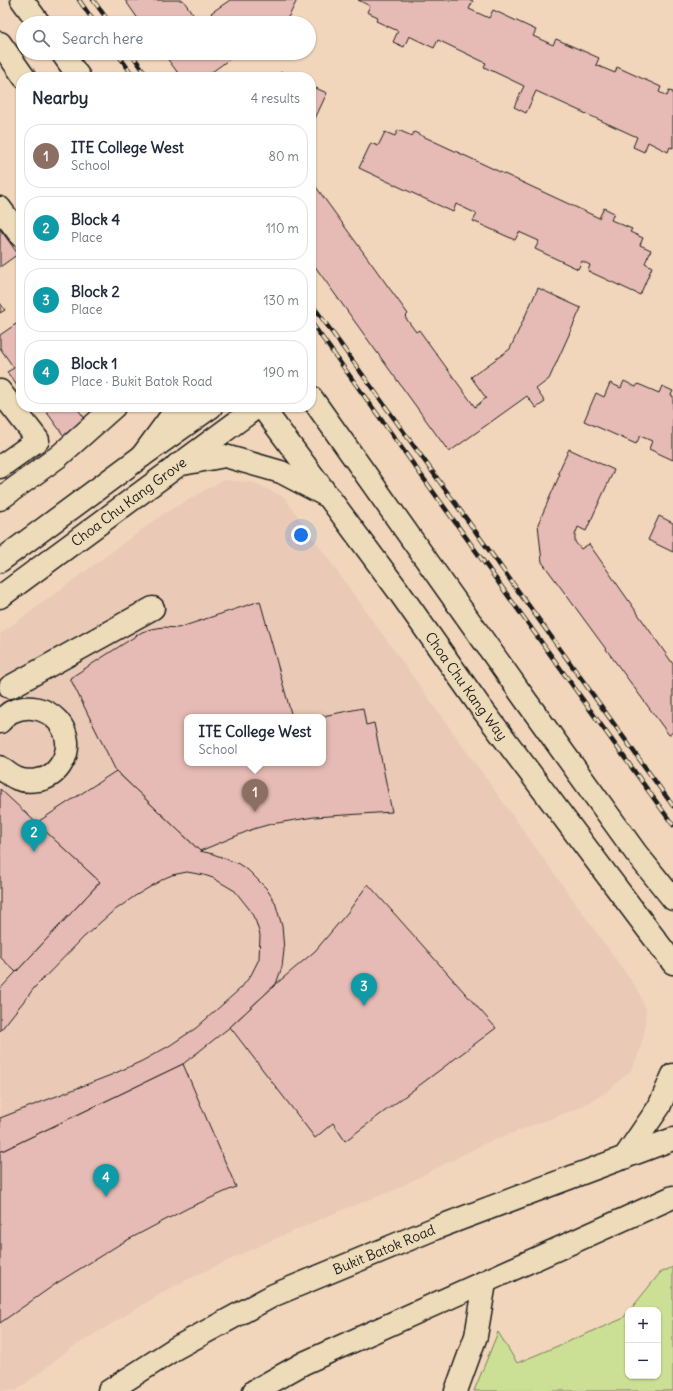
<!DOCTYPE html>
<html lang="en">
<head>
<meta charset="utf-8">
<style>
	body { margin:0; font-family:Delius,sans-serif; background:#f6f6f7; color:#1f2937 }
	.controls { position:absolute; right:12px; bottom:12px; display:grid; overflow:hidden; border-radius:8px; box-shadow:0 1px 3px #0004 }
	.controls button { width:36px; height:36px; display:grid; place-items:center; padding:0; border:0; border-bottom:1px solid #e0e1e3; background:#fff; color:#1f2937; font:20px sans-serif }
	.you { position:absolute; left:301px; top:535px; width:14px; height:14px; margin:-10px; border:3px solid #fff; border-radius:50%; background:#1a73e8; box-shadow:0 0 0 6px #1a73e833 }
	.badge { display:grid; place-items:center; width:26px; height:26px; border-radius:50%; background:#db2777; color:#fff; font-size:13px; font-weight:700 }
	.pin { position:absolute; translate:-50% -33px; filter:drop-shadow(0 1px 2px #0008) }
	.pin::after { content:''; position:absolute; top:21px; width:14px; height:12px; background:inherit; clip-path:polygon(0 0,100% 0,50% 100%) }
	.popup { position:absolute; left:184px; top:714px; width:142px; height:52px; box-sizing:border-box; display:grid; place-content:center; border-radius:8px; background:#fff; filter:drop-shadow(0 1px 3px #0005); font-size:13px; white-space:nowrap; color:#747a83 }
	.popup b { font-size:15px; color:#1f2937 }
	.popup::after { content:''; position:absolute; left:50%; top:100%; margin-left:-8px; border:8px solid transparent; border-top-color:#fff }
	.list { margin:0; padding:0; list-style:none }
	h2 { display:flex; justify-content:space-between; align-items:center; height:52px; margin:0; padding:0 16px; font-size:17px }
	h2 small { font-size:13px; font-weight:400; color:#747a83 }
	.list li { display:grid; grid-template-columns:26px 1fr auto; gap:12px; align-items:center; box-sizing:border-box; height:64px; margin:0 8px 8px; padding:0 8px; border:1px solid #e0e1e3; border-radius:16px }
	.list b { display:block; font-size:15px; white-space:nowrap }
	.list p { margin:0; font-size:13px; white-space:nowrap; color:#747a83 }
	.list em { font-size:13px; font-style:normal; color:#747a83 }
	.icon { flex:none; width:22px; height:22px; fill:none; stroke:currentColor; stroke-width:2; stroke-linecap:round; stroke-linejoin:round }
	.map { position:relative; flex:none; width:673px; height:1391px; overflow:hidden }
	.search { position:absolute; background:#fff; box-shadow:0 1px 3px #0004; left:16px; top:16px; width:300px; height:44px; display:flex; align-items:center; gap:10px; box-sizing:border-box; padding:0 14px; border-radius:22px; color:#747a83; font-size:15px }
	.panel { position:absolute; background:#fff; box-shadow:0 1px 3px #0004; left:16px; top:72px; width:300px; height:340px; border-radius:16px }
	.map>svg:first-child { display:block }
	.built { fill:#eacab7; fill-rule:evenodd }
	.green { fill:#cce095; stroke:#747e58 }
	.building { fill:#e7bbb5; stroke:#1c1c1c }
	.lines { fill:none; stroke-linecap:round; stroke-linejoin:round }
	.minor-casing { stroke:#1c1c1c; stroke-width:25 }
	.major-casing { stroke:#1c1c1c; stroke-width:25 }
	.minor { stroke:#eddbb9; stroke-width:22 }
	.major { stroke:#eddbb9; stroke-width:22 }
	.rail-casing { stroke:#1c1c1c; stroke-width:4.5 }
	.rail { stroke:#eddbb9; stroke-width:3; stroke-dasharray:9; stroke-linecap:butt }
	.labels { text-anchor:middle; stroke-width:3.5; stroke-linejoin:round; paint-order:stroke }
	.street-label { font-size:14px; fill:#1c1c1c; stroke:#eddbb9 }
</style>
</head>
<body>
<div class="map">
<svg width="673" height="1391" viewBox="0 0 673 1391">
	<rect width="100%" height="100%" fill="#f1d6bc"/>
	<filter id="ink" filterUnits="userSpaceOnUse"><feTurbulence type="fractalNoise" baseFrequency=".025" numOctaves="2"/><feDisplacementMap in="SourceGraphic" scale="8" xChannelSelector="R" yChannelSelector="G"/><feConvolveMatrix kernelMatrix="1 2 1 2 8 2 1 2 1" color-interpolation-filters="sRGB"/></filter>
	<g filter="url(#ink)">
		<path class="built" d="M 223,480 L 252,482 L 284,497 L 638,990 L 646,1010 L 645,1029 L 640,1051 L 631,1070 L 607,1092 L 579,1108 L 486,1143 L 390,1192 L 347,1208 L 261,1245 L 176,1285 L 70,1349 L 16,1391 L 0,1391 L 0,634 L 163,514 ZM 187,717 L 323,717 L 323,763 L 187,763 Z"/>
		<polygon class="green" points="673,1267 673,1391 474,1391 498,1332 517,1363 622,1319 628,1312 628,1376 658,1376 658,1310 630,1310 660,1273"/>
		<g class="building">
			<polygon points="125,0 183,0 199,23 141,23"/>
			<polygon points="230,0 297,0 289,16 280,23 218,23 211,13"/>
			<polygon points="358,0 471,0 473,1 469,9 489,18 493,10 536,30 533,36 553,45 556,39 599,58 596,65 615,73 617,67 661,87 659,92 667,96 669,91 673,92 673,148 670,147 668,152 648,142 644,152 633,147 637,137 536,91 526,113 514,107 524,86 484,67 486,63 438,40 434,48 409,36 404,47 393,42 398,31 376,21 378,17 367,12 370,6"/>
			<polygon points="163,53 238,53 205,77 181,77"/>
			<polygon points="281,72 292,77 279,77"/>
			<polygon points="311,86 327,93 311,127"/>
			<polygon points="398,130 412,136 414,132 599,218 604,208 614,213 611,220 632,229 630,232 643,238 640,245 651,250 645,263 652,267 640,295 588,271 590,265 582,261 578,269 535,249 539,241 519,232 515,240 473,221 477,214 456,204 453,212 359,168 371,143 378,146 385,132 395,136"/>
			<polygon points="311,180 408,314 405,317 416,332 419,330 475,407 486,398 471,377 510,349 538,288 581,308 549,379 536,389 545,402 536,408 527,396 449,452 311,261"/>
			<polygon points="0,229 18,254 0,267"/>
			<polygon points="0,303 5,310 0,313"/>
			<polygon points="16,324 21,330 21,391 7,372 14,368 0,348 0,335"/>
			<polygon points="624,381 636,387 638,384 659,393 662,386 673,391 671,395 673,396 673,460 649,449 652,441 640,436 636,444 584,421 596,393 604,397 610,383 621,388"/>
			<polygon points="43,407 76,407 86,420 64,436"/>
			<polygon points="569,449 614,470 586,531 578,527 575,535 575,542 581,549 589,544 673,664 673,732 669,735 542,562 538,524 560,474 558,473"/>
			<polygon points="659,516 673,523 673,552 648,540"/>
			<polygon points="260,601 292,717 187,717 187,763 323,763 323,717 318,717 363,708 366,725 374,723 392,812 314,817 271,824 253,829 200,851 116,771 70,678 142,632 152,629 163,627 178,628"/>
			<polygon points="116,771 200,851 213,854 237,863 248,870 266,888 275,902 282,926 284,950 282,967 276,984 230,1027 183,1064 0,1152 0,1118 111,1075 142,1061 169,1046 196,1028 241,988 251,975 259,959 260,935 256,922 250,910 235,891 213,878 204,875 187,872 172,875 165,878 135,896 111,913 84,937 35,987 0,1031 0,989 100,882 36,823"/>
			<polygon points="0,789 100,882 16,972 0,957"/>
			<polygon points="368,884 496,1028 345,1141 333,1123 315,1138 230,1027 276,984 315,951 348,912"/>
			<polygon points="183,1064 236,1187 188,1208 120,1244 57,1283 0,1323 0,1152"/>
		</g>
		<g class="lines">
			<defs>
				<g id="minor">
					<polyline points="0,208 21,236"/>
					<polyline points="0,391 38,440 0,467"/>
					<polyline points="0,499 59,456 114,407"/>
					<polyline points="0,561 142,456 211,407"/>
					<path id="s1" d="M 0,597 L 257,407"/>
					<polyline points="10,687 153,608"/>
					<path d="M 0,722 C 3,719 7,714 11,712 C 46,695 83,733 60,766 C 55,773 47,779 38,780 C 21,783 13,778 0,767"/>
					<polyline points="456,1391 476,1336 485,1283"/>
				</g>
				<g id="major">
					<polyline points="22,0 39,23"/>
					<polyline points="0,43 24,77"/>
					<polyline points="62,53 79,77"/>
					<polyline points="311,397 527,702 636,853 673,899"/>
					<path id="s2" d="M 262,407 L 397,589 L 479,705 L 673,963"/>
					<polyline points="142,456 178,407"/>
					<polyline points="177,465 225,456 281,472 325,495"/>
					<polyline points="624,1158 659,1107 673,1075"/>
					<path id="s3" d="M 109,1391 L 176,1348 L 274,1295 L 436,1228 L 673,1139"/>
					<polyline points="254,1391 304,1363 673,1197"/>
				</g>
			</defs>
			<use href="#minor" class="minor-casing"/>
			<use href="#major" class="major-casing"/>
			<use href="#minor" class="minor"/>
			<use href="#major" class="major"/>
			<defs>
				<g id="rail">
					<polyline points="79,0 95,23"/>
					<polyline points="93,0 110,23"/>
					<polyline points="117,53 134,77"/>
					<polyline points="131,53 148,77"/>
					<polyline points="311,303 673,806"/>
					<polyline points="311,322 673,825"/>
				</g>
			</defs>
			<use href="#rail" class="rail-casing"/>
			<use href="#rail" class="rail"/>
		</g>
	</g>
	<g class="labels">
		<g class="street-label">
			<text dy="5" stroke="none"><textPath href="#s1" startOffset="160">Choa Chu Kang Grove</textPath></text>
			<text dy="5" stroke="none"><textPath href="#s2" startOffset="346">Choa Chu Kang Way</textPath></text>
			<text dy="5" stroke="none"><textPath href="#s3" startOffset="310">Bukit Batok Road</textPath></text>
		</g>
	</g>
</svg>
<div class="controls">
<button>+</button>
<button>−</button>
</div>
<div class="you"></div>
<div class="pin badge" style="left:255px;top:812px;background:#8d6e63">1</div>
<div class="popup"><b>ITE College West</b>School</div>
<div class="pin badge" style="left:34px;top:852px;background:#0f9aa8">2</div>
<div class="pin badge" style="left:364px;top:1006px;background:#0f9aa8">3</div>
<div class="pin badge" style="left:106px;top:1197px;background:#0f9aa8">4</div>
<div class="search"><svg class="icon" aria-label="search" viewBox="0 0 24 24"><circle cx="10" cy="10" r="6"/><path d="M15 15l6 6"/></svg>Search here</div>
<section class="panel">
<h2>Nearby<small>4 results</small></h2>
<ul class="list">
<li><span class="badge" style="background:#8d6e63">1</span><div><b>ITE College West</b><p>School</p></div><em>80 m</em></li>
<li><span class="badge" style="background:#0f9aa8">2</span><div><b>Block 4</b><p>Place</p></div><em>110 m</em></li>
<li><span class="badge" style="background:#0f9aa8">3</span><div><b>Block 2</b><p>Place</p></div><em>130 m</em></li>
<li><span class="badge" style="background:#0f9aa8">4</span><div><b>Block 1</b><p>Place · Bukit Batok Road</p></div><em>190 m</em></li>
</ul>
</section>
</div>
</body>
</html>
